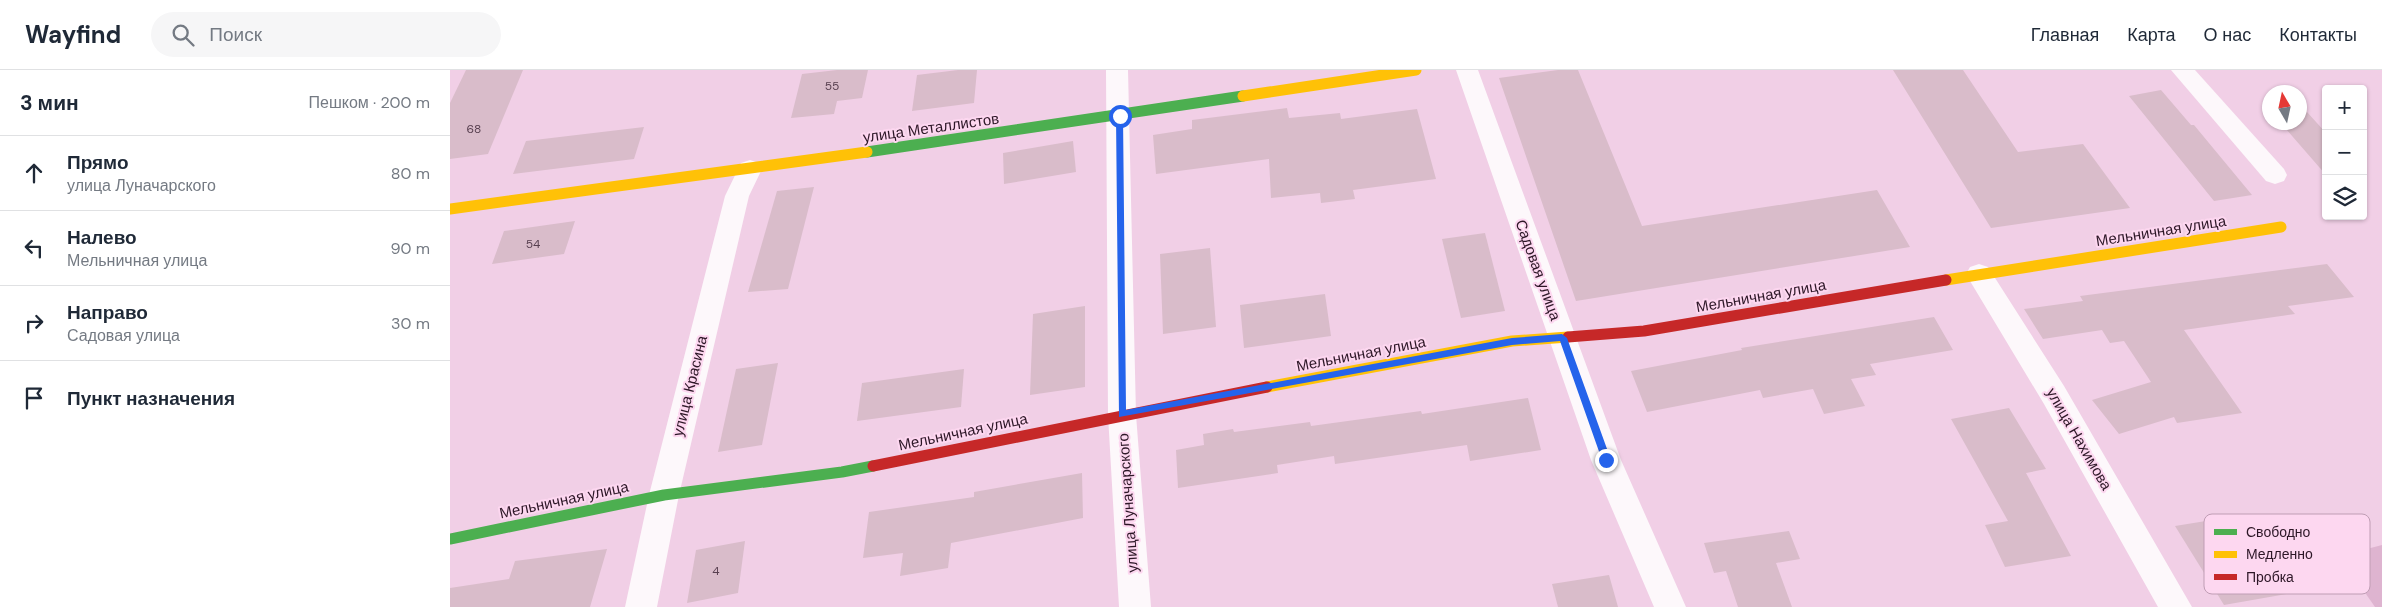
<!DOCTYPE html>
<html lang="ru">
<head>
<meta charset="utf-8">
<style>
	body { margin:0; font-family:"DM Sans",sans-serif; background:#f6f6f7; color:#1f2937 }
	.controls { position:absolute; right:15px; top:15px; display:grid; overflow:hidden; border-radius:5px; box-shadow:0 1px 4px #0004 }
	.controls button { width:45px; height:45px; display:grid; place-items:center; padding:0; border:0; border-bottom:1px solid #e0e1e3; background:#fff; color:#1f2937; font:25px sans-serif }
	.compass { position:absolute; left:1812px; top:15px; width:45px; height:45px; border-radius:50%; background:#fff; box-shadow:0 1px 4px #0004; rotate:351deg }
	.stop { position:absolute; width:15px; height:15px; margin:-11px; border:4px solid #2563eb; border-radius:50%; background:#fff }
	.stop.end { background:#2563eb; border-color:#fff; box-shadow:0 1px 5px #0008 }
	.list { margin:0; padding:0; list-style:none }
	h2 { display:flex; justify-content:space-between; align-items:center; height:65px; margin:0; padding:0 20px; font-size:21px }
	h2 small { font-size:16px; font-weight:400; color:#747a83 }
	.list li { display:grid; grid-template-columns:32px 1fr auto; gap:15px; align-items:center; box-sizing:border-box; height:75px; padding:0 20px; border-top:1px solid #e0e1e3 }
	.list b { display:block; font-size:19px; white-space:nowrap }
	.list p { margin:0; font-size:16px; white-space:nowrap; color:#747a83 }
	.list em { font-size:16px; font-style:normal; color:#747a83 }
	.icon { flex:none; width:28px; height:28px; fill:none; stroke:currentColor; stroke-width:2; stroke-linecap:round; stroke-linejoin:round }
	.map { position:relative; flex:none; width:1932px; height:537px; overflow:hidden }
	header { display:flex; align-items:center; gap:30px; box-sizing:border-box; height:70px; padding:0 25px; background:#fff; border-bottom:1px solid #e0e1e3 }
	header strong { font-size:24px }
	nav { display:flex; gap:28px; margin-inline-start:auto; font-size:18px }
	.search { width:350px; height:45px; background:#f6f6f7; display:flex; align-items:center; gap:12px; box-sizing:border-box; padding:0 18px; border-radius:28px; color:#747a83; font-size:19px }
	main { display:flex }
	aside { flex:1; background:#fff }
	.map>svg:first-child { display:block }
	.green { fill:#deb4d0 }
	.building { fill:#d9bcca }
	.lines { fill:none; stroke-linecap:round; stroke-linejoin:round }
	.street { fill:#fdf8fb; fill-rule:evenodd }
	.fast { stroke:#4caf50; stroke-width:11 }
	.slow { stroke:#ffc107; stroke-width:11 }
	.jam { stroke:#c62828; stroke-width:11 }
	.route { fill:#2563eb }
	.labels { text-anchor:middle; stroke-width:4; stroke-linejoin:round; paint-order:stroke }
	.number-label { font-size:12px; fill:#584050 }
	.street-label { font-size:15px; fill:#2d1727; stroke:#fdd7f0 }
	.key { fill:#fdd7f0; stroke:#bf9db4; stroke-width:1 }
	.key-label { font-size:14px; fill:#2d1727 }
</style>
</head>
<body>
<header>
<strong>Wayfind</strong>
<div class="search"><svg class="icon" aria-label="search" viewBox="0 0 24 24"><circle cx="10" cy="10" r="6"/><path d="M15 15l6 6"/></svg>Поиск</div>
<nav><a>Главная</a><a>Карта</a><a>О нас</a><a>Контакты</a></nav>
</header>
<main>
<aside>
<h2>3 мин<small>Пешком · 200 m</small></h2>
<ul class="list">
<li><svg class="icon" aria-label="ahead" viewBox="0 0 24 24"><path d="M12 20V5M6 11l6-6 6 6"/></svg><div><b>Прямо</b><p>улица Луначарского</p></div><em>80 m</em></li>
<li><svg class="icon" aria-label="left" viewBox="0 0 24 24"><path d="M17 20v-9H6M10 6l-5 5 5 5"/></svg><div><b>Налево</b><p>Мельничная улица</p></div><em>90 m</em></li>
<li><svg class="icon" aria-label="right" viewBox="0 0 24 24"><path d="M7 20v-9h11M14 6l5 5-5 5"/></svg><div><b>Направо</b><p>Садовая улица</p></div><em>30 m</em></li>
<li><svg class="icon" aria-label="arrive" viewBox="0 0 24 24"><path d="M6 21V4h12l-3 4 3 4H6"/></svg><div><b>Пункт назначения</b></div></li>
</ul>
</aside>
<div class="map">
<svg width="1932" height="537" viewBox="0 0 1932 537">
	<rect width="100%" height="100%" fill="#f1cfe6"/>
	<polygon class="green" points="1932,475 1932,537 1925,537 1907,511 1913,480"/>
	<g class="building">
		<polygon points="16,0 73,0 38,84 0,89 0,33"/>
		<polygon points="387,0 418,0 412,28 387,31 384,44 341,48 352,4"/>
		<polygon points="508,0 527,0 524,33 462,41 467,5"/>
		<polygon points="1108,0 1128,0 1192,156 1427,120 1460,177 1126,231 1049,8"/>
		<polygon points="1443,0 1513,0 1568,82 1633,74 1680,138 1541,158"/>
		<polygon points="1711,20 1741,55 1744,55 1802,125 1764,131 1679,26"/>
		<polygon points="837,38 839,48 890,43 891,49 967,39 986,109 903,120 905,129 871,133 870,123 821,128 819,89 706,104 703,65 742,59 742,50"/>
		<polygon points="1857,42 1876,63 1876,105 1830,52 1850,52 1850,43"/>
		<polygon points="194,57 184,89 63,104 76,71"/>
		<polygon points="623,71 626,102 554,114 553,83"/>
		<polygon points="364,117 338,219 298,222 327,121"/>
		<polygon points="125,151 114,184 42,194 54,161"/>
		<polygon points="1035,163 1055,241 1011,248 992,169"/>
		<polygon points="760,178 766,257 713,264 710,184"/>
		<polygon points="1877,194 1904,227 1838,236 1845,244 1734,260 1792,343 1727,353 1724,347 1669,364 1642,330 1701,312 1674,271 1660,273 1652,260 1593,269 1574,239 1633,231 1630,226"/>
		<polygon points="875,224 881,266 794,278 790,235"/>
		<polygon points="635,236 635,317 580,325 583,244"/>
		<polygon points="1484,247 1503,280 1420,294 1426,305 1401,309 1415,336 1374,344 1363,319 1313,328 1310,320 1197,342 1181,301 1292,280 1291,278"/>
		<polygon points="328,293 312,375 268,382 286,299"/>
		<polygon points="514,299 511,337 407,351 412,313"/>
		<polygon points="1078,328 1091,380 1020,391 1017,375 885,394 884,386 827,395 828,403 728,418 726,380 754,375 753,364 783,359 784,362 860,352 861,356 971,341 972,344"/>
		<polygon points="1559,338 1596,399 1576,403 1621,486 1555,497 1535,455 1558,451 1501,349"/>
		<polygon points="632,403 633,448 501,473 498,498 450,506 453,483 413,488 419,442 524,427 524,422"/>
		<polygon points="1793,445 1843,523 1774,535 1725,456"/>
		<polygon points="1339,461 1350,489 1326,493 1342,537 1288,537 1276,501 1264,503 1254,473"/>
		<polygon points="295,471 288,523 237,533 246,480"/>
		<polygon points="157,479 140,537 0,537 0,518 59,509 65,491"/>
		<polygon points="1159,505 1168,537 1108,537 1102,514"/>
	</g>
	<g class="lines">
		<g class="street">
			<polygon points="656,0 678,0 686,345 701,537 669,537 658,345"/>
			<polygon points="1006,0 1028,0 1171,390 1236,537 1204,537 1141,390"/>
			<polygon points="1721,0 1745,0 1834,99 1837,105 1834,111 1825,114 1816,111"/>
			<polygon points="300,90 309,93 312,99 299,126 229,425 207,537 175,537 199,425 275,126 291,93"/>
			<polygon points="1529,194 1538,197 1614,316 1742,537 1708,537 1594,334 1520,211 1516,204 1520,197"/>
		</g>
		<g class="fast">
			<polyline points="417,82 793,26"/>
			<polyline points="0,469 214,425 392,402 423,396"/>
		</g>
		<g class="slow">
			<polyline points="793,26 966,0"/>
			<polyline points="0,139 417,82"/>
			<polyline points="1496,210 1831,157"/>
			<polyline points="817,317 1062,271 1118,267"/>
		</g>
		<g class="jam">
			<polyline points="1118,267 1194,261 1496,210"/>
			<polyline points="423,396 817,317"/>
		</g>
	</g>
	<polygon class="route" points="670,43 673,46 676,340 1062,268 1112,264 1117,268 1161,390 1159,393 1153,393 1152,390 1110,271 1062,275 669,347 666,46"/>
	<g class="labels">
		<g class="number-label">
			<text x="382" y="20">55</text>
			<text x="24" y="63">68</text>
			<text x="83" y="178">54</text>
			<text x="266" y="505">4</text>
		</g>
		<g class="street-label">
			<text transform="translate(481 58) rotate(-8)" y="5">улица Металлистов</text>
			<text transform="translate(1711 161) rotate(-9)" y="5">Мельничная улица</text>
			<text transform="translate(1088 200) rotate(70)" y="5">Садовая улица</text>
			<text transform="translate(1311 226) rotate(-10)" y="5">Мельничная улица</text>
			<text transform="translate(911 284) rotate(-11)" y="5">Мельничная улица</text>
			<text transform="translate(240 316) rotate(-76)" y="5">улица Красина</text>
			<text transform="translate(513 362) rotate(-12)" y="5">Мельничная улица</text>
			<text transform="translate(1629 369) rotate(60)" y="5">улица Нахимова</text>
			<text transform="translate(114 430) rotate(-12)" y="5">Мельничная улица</text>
			<text transform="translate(678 433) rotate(-94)" y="5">улица Луначарского</text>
		</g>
	</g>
	<rect x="1754" y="444" width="166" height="80" rx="8" class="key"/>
	<rect x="1764" y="459" width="23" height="6" fill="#4caf50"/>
	<rect x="1764" y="481" width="23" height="7" fill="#ffc107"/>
	<rect x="1764" y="504" width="23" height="6" fill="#c62828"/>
	<g class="key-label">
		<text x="1796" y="467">Свободно</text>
		<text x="1796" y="489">Медленно</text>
		<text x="1796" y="512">Пробка</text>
	</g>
</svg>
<div class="controls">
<button>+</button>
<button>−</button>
<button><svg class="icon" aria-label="layers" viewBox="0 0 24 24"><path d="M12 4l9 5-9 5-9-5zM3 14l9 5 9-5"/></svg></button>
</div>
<svg class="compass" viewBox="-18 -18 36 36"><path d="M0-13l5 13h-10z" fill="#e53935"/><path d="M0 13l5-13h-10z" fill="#747a83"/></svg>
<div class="stop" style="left:670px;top:46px"></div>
<div class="stop end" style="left:1156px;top:390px"></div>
</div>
</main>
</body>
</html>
